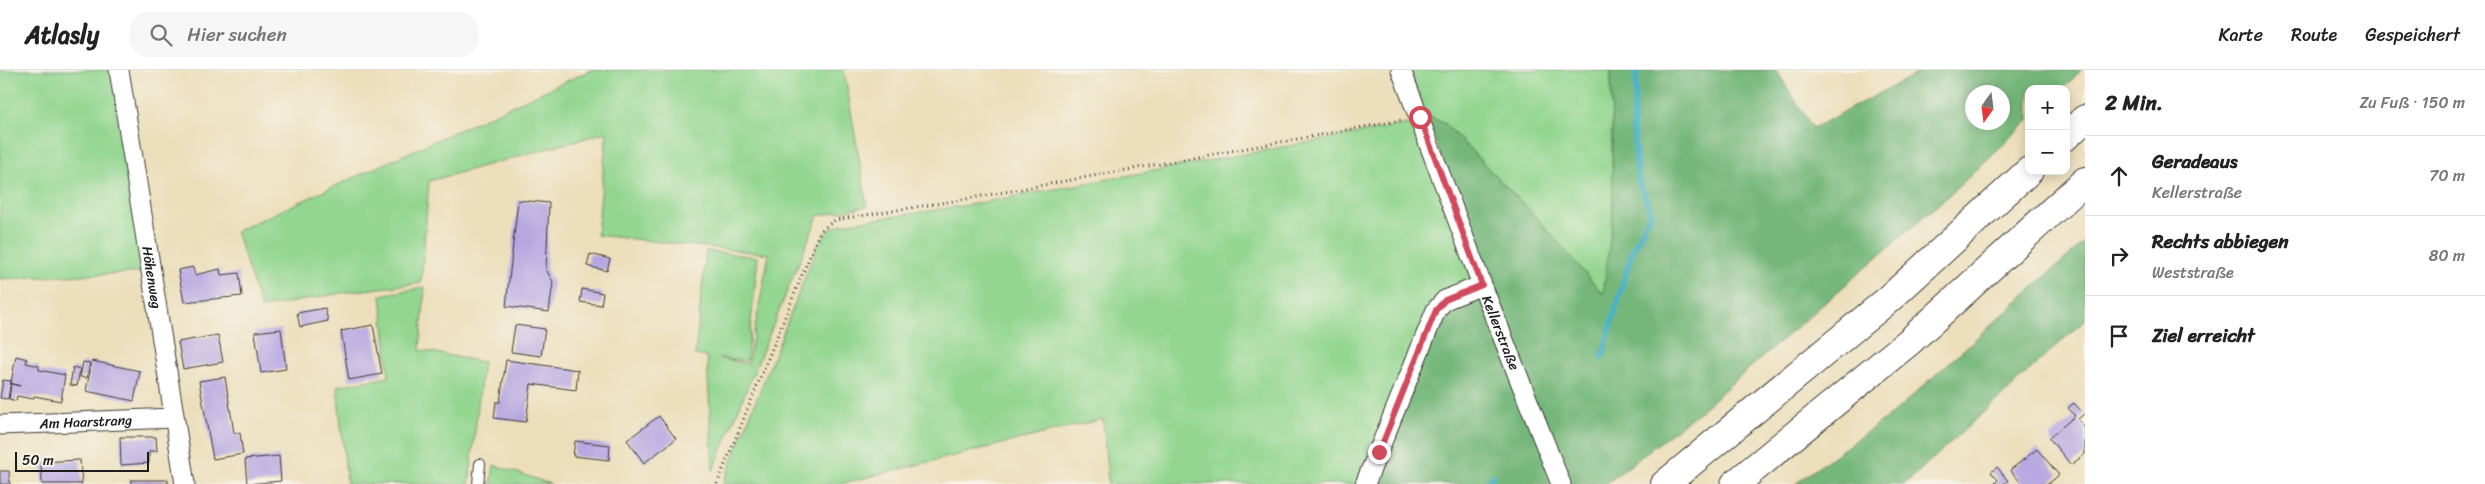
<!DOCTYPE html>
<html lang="de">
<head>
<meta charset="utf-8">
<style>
	body { margin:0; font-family:Sriracha,sans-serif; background:#f6f6f6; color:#222 }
	.controls { position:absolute; right:15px; top:15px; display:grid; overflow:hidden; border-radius:10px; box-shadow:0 2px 12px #0003 }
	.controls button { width:45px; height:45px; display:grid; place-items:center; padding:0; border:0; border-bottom:1px solid #e0e0e0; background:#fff; color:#222; font:25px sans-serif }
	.compass { position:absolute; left:1965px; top:15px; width:45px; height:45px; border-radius:50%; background:#fff; box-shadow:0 2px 12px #0003; rotate:194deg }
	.scale { position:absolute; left:15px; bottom:12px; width:134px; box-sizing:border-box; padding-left:5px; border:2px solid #1c1c1c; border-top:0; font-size:14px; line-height:18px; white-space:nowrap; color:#1c1c1c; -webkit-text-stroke:4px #f7f3e8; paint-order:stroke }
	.stop { position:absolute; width:15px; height:15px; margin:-11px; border:4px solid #d1495b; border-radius:50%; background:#fff }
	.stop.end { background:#d1495b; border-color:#fff; box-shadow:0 1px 5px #0008 }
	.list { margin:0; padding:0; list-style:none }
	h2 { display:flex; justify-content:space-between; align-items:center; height:65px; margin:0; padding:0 20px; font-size:21px }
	h2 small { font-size:16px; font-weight:400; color:#767676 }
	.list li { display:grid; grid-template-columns:32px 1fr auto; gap:15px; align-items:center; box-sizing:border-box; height:80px; padding:0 20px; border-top:1px solid #e0e0e0 }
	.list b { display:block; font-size:19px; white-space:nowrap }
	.list p { margin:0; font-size:16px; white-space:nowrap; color:#767676 }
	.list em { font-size:16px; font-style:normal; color:#767676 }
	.icon { flex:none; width:28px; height:28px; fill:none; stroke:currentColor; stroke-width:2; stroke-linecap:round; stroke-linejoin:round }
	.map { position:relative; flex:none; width:2085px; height:414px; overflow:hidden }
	header { display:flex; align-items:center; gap:30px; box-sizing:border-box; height:70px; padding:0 25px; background:#fff; border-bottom:1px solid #e0e0e0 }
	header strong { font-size:24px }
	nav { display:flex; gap:28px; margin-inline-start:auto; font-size:18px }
	.search { width:350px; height:45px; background:#f6f6f6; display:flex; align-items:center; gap:12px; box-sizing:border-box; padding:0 18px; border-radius:20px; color:#767676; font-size:19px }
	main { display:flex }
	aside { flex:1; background:#fff }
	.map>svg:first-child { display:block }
	.green { fill:#92d68f; stroke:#577956 }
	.forest { fill:#75b77a; stroke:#486a4b; fill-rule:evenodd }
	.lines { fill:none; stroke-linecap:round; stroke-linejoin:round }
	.stream { stroke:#4ab2c8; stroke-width:5.5 }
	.building { fill:#b6a7e1 }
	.lane-casing { stroke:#3b3934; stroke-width:12 }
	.street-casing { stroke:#3b3934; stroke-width:21 }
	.highway-casing { stroke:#3b3934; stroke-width:30 }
	.path { stroke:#3b3934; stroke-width:3; stroke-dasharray:1 4; stroke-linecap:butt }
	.lane { stroke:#fff; stroke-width:10 }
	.street { stroke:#fff; stroke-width:19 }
	.highway { stroke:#fff; stroke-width:28 }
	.route { stroke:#d1495b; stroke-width:6 }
	.labels { text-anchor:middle; stroke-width:5; stroke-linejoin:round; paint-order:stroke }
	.street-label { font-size:14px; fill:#1c1c1c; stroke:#f7f3e8 }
</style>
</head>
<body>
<header>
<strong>Atlasly</strong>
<div class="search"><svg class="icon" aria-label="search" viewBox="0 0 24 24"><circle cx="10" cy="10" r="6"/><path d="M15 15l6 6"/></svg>Hier suchen</div>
<nav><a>Karte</a><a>Route</a><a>Gespeichert</a></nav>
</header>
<main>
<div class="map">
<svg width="2085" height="414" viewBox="0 0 2085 414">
	<rect width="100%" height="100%" fill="#f7f3e8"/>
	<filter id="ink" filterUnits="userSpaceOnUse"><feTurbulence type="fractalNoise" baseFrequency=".02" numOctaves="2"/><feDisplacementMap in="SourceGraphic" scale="10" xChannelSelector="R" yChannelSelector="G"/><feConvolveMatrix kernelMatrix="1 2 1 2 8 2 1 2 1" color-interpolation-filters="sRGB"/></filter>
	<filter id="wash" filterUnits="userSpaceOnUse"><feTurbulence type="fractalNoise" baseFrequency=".0096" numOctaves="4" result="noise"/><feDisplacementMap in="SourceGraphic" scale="20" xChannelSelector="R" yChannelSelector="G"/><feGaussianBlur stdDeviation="1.12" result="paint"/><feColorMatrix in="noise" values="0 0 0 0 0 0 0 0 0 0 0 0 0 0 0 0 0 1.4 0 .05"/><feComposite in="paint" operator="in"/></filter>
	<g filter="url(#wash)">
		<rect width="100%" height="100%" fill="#ecdeba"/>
		<g class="green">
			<polygon points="0,0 115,0 148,202 0,209"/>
			<polygon points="591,0 844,0 867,136 818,146 713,401 707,287 695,285 706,181 758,187 747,291 719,288 748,294 769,184 597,165 607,62 429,111 421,213 347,222 261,238 236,161"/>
			<polygon points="1409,0 1611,0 1613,145 1604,225 1534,145 1445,54 1426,45"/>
			<polygon points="1413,53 1477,214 1359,414 1108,414 1103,349 840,414 723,414 817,177 828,160 842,154 968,135"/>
			<polygon points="425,217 420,280 483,292 469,414 347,414 337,316 389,307 381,225"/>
			<polygon points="494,395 551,414 491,414"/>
		</g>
		<g class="forest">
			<path d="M 1611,0 L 1776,0 L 1813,58 L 1924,0 L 2082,0 L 2062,19 L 2029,19 L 2029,50 L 1957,118 L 1700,341 L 1606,414 L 1373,414 L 1438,245 L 1488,217 L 1426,45 L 1445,54 L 1534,145 L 1603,224 L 1613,145 ZM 1972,22 L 2002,22 L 2002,52 L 1972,52 Z"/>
			<polygon points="2085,171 2085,250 1905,414 1795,414 1893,343"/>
		</g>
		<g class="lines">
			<g class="stream">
				<polyline points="1602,287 1632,182 1651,143 1638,109 1633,56 1637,0"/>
				<polyline points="1486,414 1493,406"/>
			</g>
		</g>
		<g id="blocks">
			<g class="building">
				<polygon points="518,130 549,133 546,199 553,212 549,242 506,236"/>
				<polygon points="590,184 610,189 607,201 587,196"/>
				<polygon points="193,197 195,205 220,199 221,205 239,203 242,226 184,232 178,200"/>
				<polygon points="582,219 603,223 601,235 580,232"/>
				<polygon points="325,238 328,251 300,257 297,243"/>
				<polygon points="373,255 382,304 349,310 341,261"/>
				<polygon points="515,255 545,259 541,286 511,282"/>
				<polygon points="281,259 286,299 261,303 255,262"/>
				<polygon points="218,265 223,292 183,299 178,272"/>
				<polygon points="16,286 27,289 26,293 39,296 39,300 65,305 61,331 34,326 33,329 17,326 16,331 9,329 11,314 20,316 11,313"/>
				<polygon points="506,290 578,300 576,320 531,314 526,352 494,348 496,332 500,332"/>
				<polygon points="92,291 140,301 134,331 86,321"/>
				<polygon points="83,292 90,293 87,308 80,307"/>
				<polygon points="73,297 80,299 77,316 70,315"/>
				<polygon points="225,307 234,363 240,363 243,384 213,389 199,311"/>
				<polygon points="3,310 11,311 8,329 0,328"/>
				<polygon points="2074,333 2084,344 2078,349 2085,358 2085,384 2071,395 2049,368 2075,346 2068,338"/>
				<polygon points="659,346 676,369 644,393 627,370"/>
				<polygon points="120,367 156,367 157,381 149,381 149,393 121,395"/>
				<polygon points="575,371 610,375 609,390 573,386"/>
				<polygon points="2037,379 2059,405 2048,414 2022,414 2010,400"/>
				<polygon points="279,386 281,411 247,414 245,389"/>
				<polygon points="80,390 82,414 42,414 41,392"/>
				<polygon points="1997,397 2008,411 2004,414 1994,414 1998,410 1991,402"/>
				<polygon points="0,401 9,401 10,414 0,414"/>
				<rect x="131" y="410" width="37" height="4"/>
			</g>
		</g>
	</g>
	<g filter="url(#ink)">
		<use href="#blocks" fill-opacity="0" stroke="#3b3934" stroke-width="1"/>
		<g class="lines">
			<defs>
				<polyline id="lane" points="478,414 480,394"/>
				<g id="street">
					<path id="s1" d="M 119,0 L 185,414"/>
					<path id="s2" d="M 1401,0 L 1482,215 L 1561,414"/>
					<path id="s3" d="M 0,355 L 173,348"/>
					<polyline points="1365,414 1436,240 1445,230 1482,215"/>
				</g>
				<g id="highway">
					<polyline points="2066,66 2085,49"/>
					<polyline points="1665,414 1889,229 2029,101"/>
					<polyline points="1735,414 1910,271 2085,111"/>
				</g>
			</defs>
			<use href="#lane" class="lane-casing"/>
			<use href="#street" class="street-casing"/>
			<use href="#highway" class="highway-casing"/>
			<polyline class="path" points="717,414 820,161 835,150 966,129 1402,50"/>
			<use href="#lane" class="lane"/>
			<use href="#street" class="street"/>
			<use href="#highway" class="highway"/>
		</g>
	</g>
	<g class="lines" filter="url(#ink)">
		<polyline class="route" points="1379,382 1436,240 1445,230 1482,215 1420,47"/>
	</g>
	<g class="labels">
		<g class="street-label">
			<text dy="5" stroke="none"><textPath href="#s1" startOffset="210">Höhenweg</textPath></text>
			<text dy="5" stroke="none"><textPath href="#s2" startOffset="281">Kellerstraße</textPath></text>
			<text dy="5" stroke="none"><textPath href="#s3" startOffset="86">Am Haarstrang</textPath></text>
		</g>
	</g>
</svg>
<div class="controls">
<button>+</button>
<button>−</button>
</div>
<svg class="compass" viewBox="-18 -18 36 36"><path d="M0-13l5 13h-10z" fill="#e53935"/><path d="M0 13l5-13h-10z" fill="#767676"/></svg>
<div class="scale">50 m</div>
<div class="stop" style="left:1420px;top:47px"></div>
<div class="stop end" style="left:1379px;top:382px"></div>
</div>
<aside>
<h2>2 Min.<small>Zu Fuß · 150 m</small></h2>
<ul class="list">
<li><svg class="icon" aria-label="ahead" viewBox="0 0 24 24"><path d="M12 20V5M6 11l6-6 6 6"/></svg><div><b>Geradeaus</b><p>Kellerstraße</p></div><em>70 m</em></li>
<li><svg class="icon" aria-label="right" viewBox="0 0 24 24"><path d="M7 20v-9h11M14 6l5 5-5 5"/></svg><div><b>Rechts abbiegen</b><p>Weststraße</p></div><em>80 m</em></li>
<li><svg class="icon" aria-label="arrive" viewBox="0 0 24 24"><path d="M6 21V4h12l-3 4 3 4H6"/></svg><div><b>Ziel erreicht</b></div></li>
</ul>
</aside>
</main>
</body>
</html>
